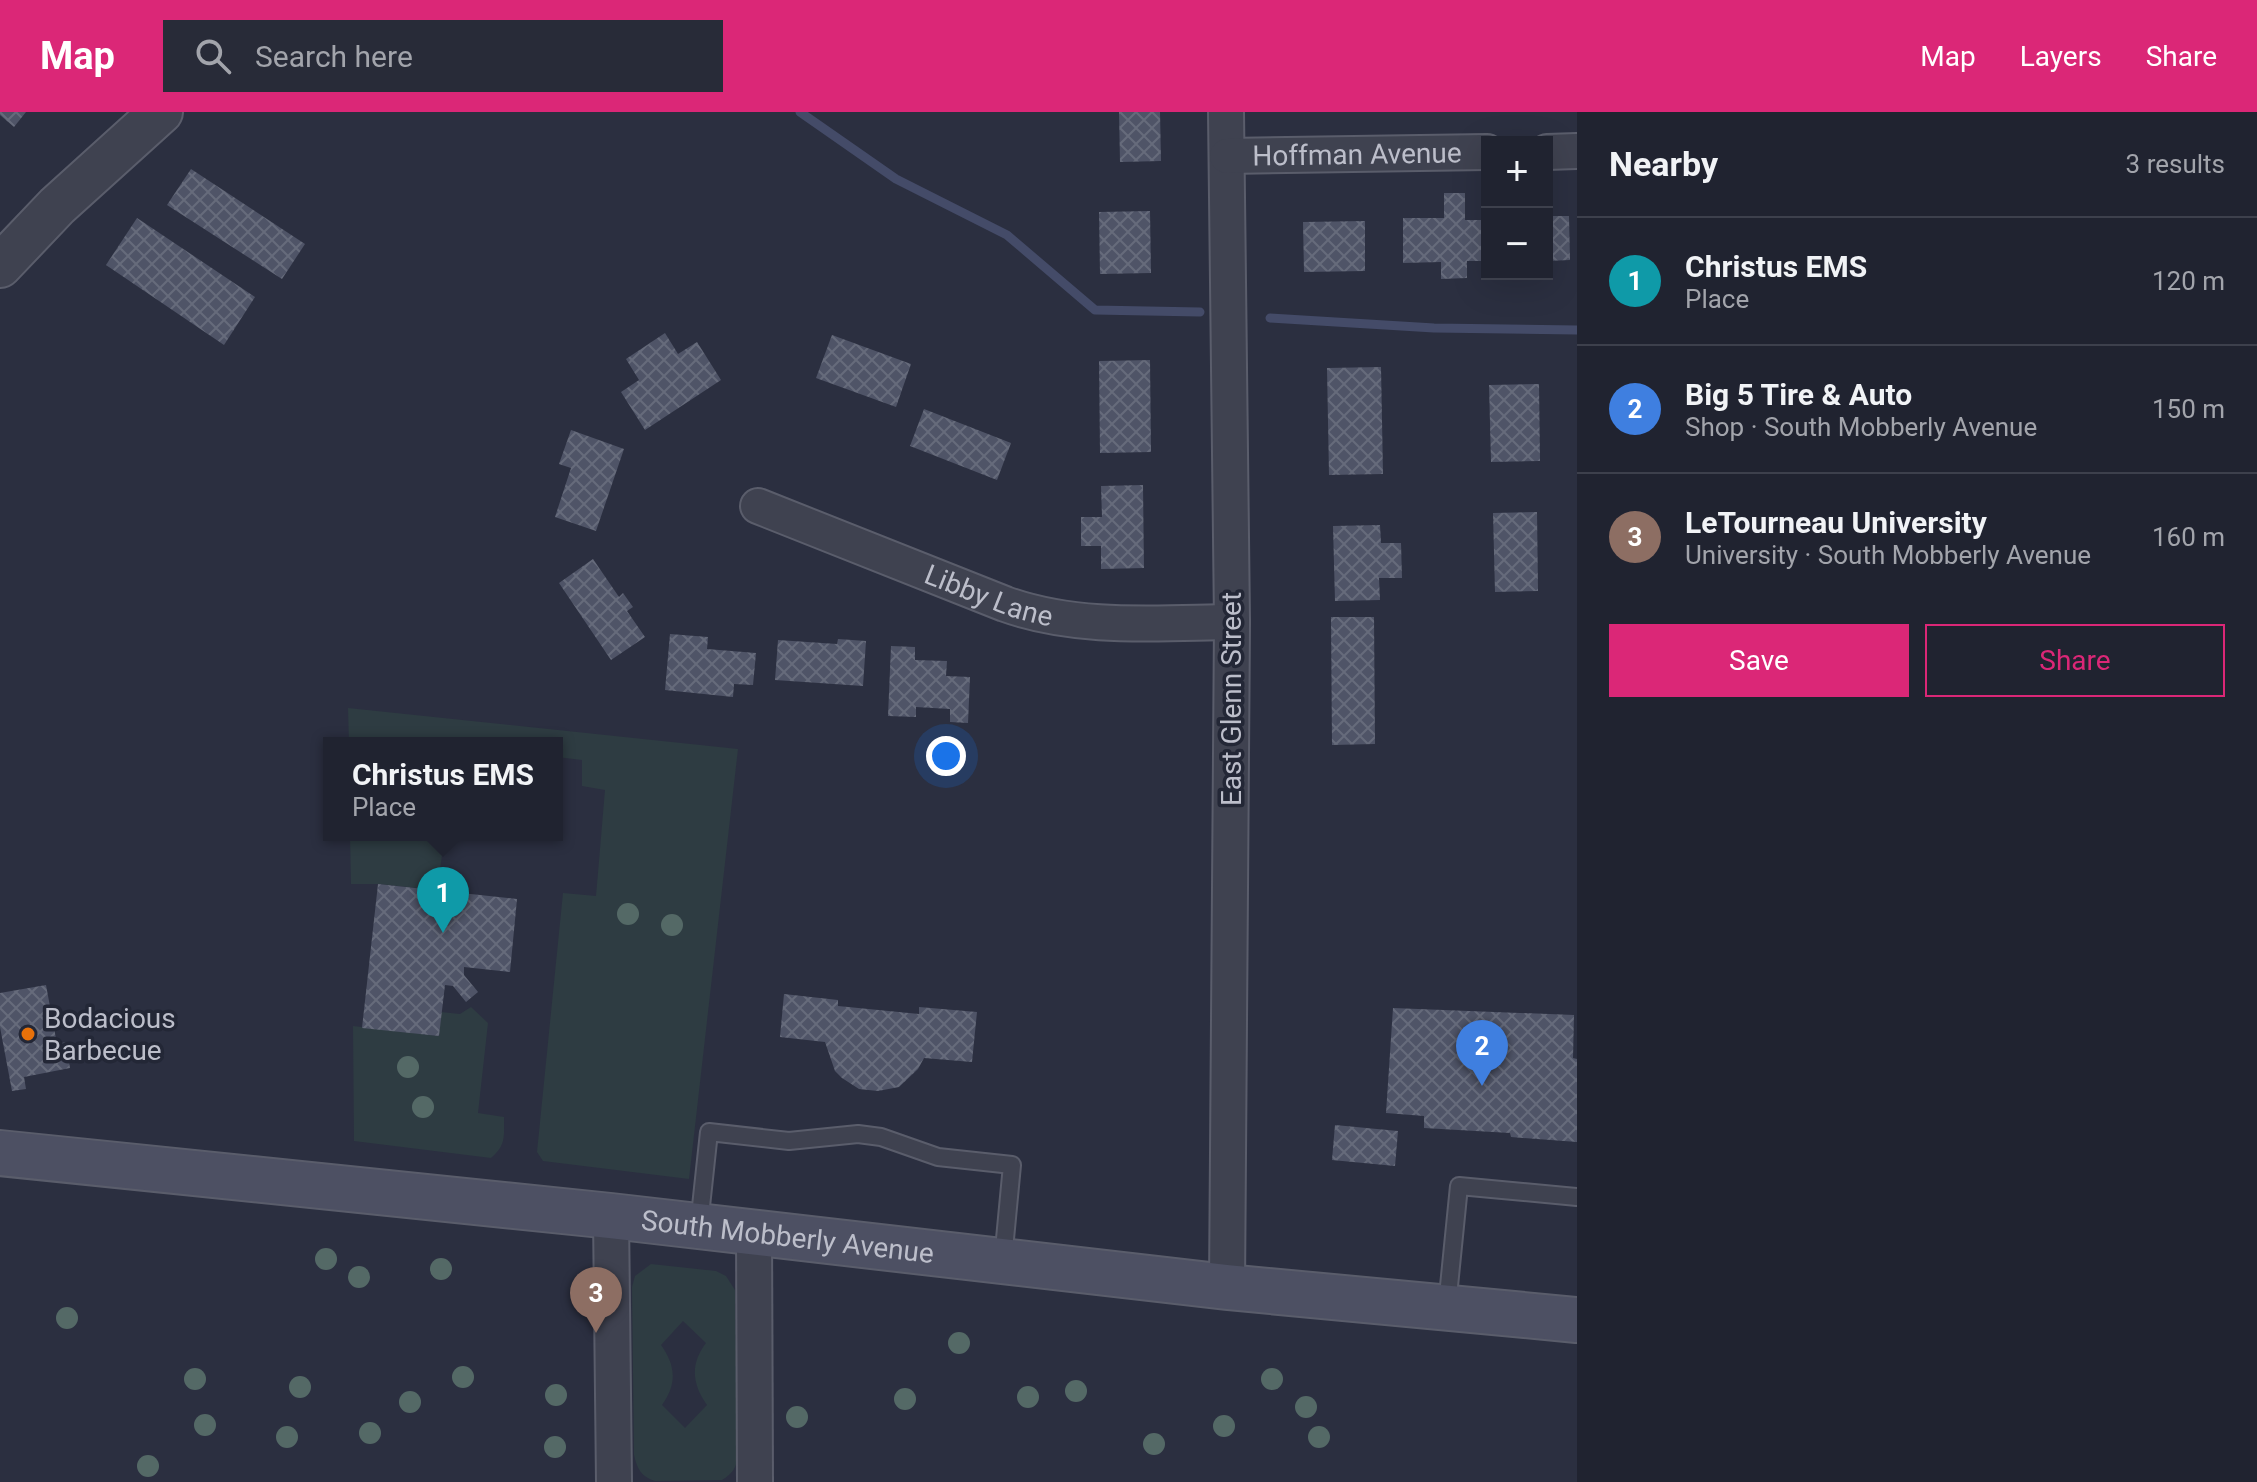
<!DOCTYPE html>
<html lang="en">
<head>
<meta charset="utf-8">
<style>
	body { margin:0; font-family:Roboto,sans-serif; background:#282b38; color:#f1f3f6 }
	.controls { position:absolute; right:24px; top:24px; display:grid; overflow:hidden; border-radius:0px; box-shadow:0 8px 32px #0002 }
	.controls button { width:72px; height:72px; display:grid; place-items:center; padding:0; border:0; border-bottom:2px solid #3d404c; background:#202330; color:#f1f3f6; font:40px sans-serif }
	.you { position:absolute; left:946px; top:644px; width:28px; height:28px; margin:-20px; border:6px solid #fff; border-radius:50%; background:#1a73e8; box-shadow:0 0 0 12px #1a73e833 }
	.badge { display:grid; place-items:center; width:52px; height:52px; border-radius:50%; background:#db2777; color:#fff; font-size:26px; font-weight:700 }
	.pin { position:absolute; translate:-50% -66px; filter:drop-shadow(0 2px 4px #0008) }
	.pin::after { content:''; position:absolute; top:42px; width:28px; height:24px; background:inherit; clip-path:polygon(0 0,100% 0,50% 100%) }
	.popup { position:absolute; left:323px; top:625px; width:240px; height:104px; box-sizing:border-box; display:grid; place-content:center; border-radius:0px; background:#202330; filter:drop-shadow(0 2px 6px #0005); font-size:26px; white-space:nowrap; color:#a2a4ab }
	.popup b { font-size:30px; color:#f1f3f6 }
	.popup::after { content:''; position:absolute; left:50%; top:100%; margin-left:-16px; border:16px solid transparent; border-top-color:#202330 }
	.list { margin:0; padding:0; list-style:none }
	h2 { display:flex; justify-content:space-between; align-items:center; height:104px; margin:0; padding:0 32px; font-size:34px }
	h2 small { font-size:26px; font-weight:400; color:#a2a4ab }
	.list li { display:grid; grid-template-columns:52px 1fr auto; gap:24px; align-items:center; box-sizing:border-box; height:128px; padding:0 32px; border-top:2px solid #3d404c }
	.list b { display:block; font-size:30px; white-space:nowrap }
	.list p { margin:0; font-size:26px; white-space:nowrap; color:#a2a4ab }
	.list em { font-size:26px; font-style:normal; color:#a2a4ab }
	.actions { display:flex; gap:16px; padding:24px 32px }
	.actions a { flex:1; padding:18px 0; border:2px solid #db2777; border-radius:0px; text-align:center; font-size:28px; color:#db2777 }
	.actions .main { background:#db2777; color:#fff }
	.icon { flex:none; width:44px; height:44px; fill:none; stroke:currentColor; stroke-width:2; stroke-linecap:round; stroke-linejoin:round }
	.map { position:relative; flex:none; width:1577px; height:1370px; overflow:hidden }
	header { display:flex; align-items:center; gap:48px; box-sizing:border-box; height:112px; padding:0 40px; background:#db2777; color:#fff }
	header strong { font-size:38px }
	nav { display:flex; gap:44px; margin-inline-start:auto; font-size:28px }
	.search { width:560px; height:72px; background:#282b38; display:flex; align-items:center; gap:20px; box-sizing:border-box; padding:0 28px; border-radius:0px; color:#a2a4ab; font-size:30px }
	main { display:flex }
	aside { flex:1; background:#202330 }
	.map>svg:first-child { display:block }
	.grass { fill:#2e3c42; fill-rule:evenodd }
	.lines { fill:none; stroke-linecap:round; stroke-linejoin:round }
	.stream { stroke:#444b68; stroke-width:9 }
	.building { fill:url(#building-cross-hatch) }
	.service-casing { stroke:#5a5d6b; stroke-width:20 }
	.minor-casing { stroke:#5a5d6b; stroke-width:38 }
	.tertiary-casing { stroke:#5a5d6b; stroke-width:46 }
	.secondary-casing { stroke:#5a5d6b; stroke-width:48 }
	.service { stroke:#3f4250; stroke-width:16 }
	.minor { stroke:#3f4250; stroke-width:34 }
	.tertiary { stroke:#3f4250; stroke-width:42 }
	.secondary { stroke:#4d5063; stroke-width:44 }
	.tree { fill:#546966 }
	.food-dot { fill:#e8710a; stroke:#232736; stroke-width:3 }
	.labels { text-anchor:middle; stroke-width:7; stroke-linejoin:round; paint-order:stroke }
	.street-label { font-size:28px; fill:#bcbeca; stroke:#232736 }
	.poi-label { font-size:28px; fill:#bcbeca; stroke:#232736; text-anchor:start }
</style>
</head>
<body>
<header>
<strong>Map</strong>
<div class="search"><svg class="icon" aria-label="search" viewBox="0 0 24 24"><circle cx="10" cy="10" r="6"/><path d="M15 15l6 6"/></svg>Search here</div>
<nav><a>Map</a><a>Layers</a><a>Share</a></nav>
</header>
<main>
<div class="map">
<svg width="1577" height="1370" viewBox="0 0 1577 1370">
	<defs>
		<pattern id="building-cross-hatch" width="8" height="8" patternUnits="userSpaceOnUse" patternTransform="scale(2)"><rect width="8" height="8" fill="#4f5467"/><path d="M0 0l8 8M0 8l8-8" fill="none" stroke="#666b7b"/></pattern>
	</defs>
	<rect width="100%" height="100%" fill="#2b2f40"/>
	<g class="grass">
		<polygon points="348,596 738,637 689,1067 543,1049 537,1040 563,781 596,784 605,678 582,674 582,648 557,645 557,631 349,631"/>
		<polygon points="350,723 445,723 437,778 378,772 351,772"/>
		<path d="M 471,895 L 488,911 L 478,1001 L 504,1005 C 504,1025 506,1033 491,1046 L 354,1029 L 353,914 L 439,924 L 441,900 L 460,902 Z"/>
		<path d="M 651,1152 L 716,1159 L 726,1164 L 735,1178 L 738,1344 C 737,1355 732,1362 722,1368 L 655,1369 C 641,1365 637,1356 634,1343 L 632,1175 L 635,1164 ZM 683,1209 L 706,1231 C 690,1252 692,1272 707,1293 L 685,1316 L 662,1293 C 677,1272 676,1254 661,1233 Z"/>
	</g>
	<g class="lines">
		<g class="stream">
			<polyline points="800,0 896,67 1007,123 1095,198 1200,200"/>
			<polyline points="1270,206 1434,216 1577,218"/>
		</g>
	</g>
	<g class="building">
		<polygon points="0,0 26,0 14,15 0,3"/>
		<polygon points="1119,0 1160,0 1161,49 1120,50"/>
		<polygon points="191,57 305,132 282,167 167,93"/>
		<polygon points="1444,81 1465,81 1465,108 1483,108 1484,149 1467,149 1467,166 1441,167 1441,150 1403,151 1403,106 1444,106"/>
		<polygon points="1150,99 1151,161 1100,162 1099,100"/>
		<polygon points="1547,104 1569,104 1570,148 1547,149"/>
		<polygon points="137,106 255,185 224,233 106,153"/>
		<polygon points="1365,109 1365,159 1304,160 1303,110"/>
		<polygon points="665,221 678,242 697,230 721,268 645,318 621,280 639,268 626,247"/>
		<polygon points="832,223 911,252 896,295 816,266"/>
		<polygon points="1150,248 1151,340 1100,341 1099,249"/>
		<polygon points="1381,255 1383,362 1329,363 1327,256"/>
		<polygon points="1539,272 1540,349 1491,350 1489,273"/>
		<polygon points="924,297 1011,331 997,368 910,334"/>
		<polygon points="571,318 624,337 596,419 555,405 571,356 559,352"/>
		<polygon points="1143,373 1144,456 1101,457 1101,434 1081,434 1081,405 1102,405 1101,374"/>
		<polygon points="1537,400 1538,479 1495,480 1493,401"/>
		<polygon points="1380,413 1381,431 1401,431 1402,466 1379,466 1380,488 1335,489 1333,414"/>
		<polygon points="593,447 619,485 623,481 633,495 627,499 645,525 611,548 559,471"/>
		<polygon points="1331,505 1374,505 1375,632 1332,633"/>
		<polygon points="670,522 708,525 707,537 756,541 753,573 734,572 733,585 665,578"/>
		<polygon points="838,527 866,529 863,574 775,568 778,528 837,532"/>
		<polygon points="891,534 915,535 915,548 947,549 946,564 970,565 968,611 950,610 950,597 916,595 916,605 888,604"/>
		<polygon points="378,772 517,787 510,860 464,855 464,863 478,880 466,890 453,874 445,873 439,924 362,916"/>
		<polygon points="46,873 57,932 66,930 70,956 24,965 26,977 12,979 0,915 0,881"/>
		<polygon points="784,882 838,888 838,894 919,902 919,895 977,900 972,950 924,946 918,957 899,975 878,979 859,977 842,966 835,959 825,930 780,925"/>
		<polygon points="1393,896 1574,903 1573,946 1577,947 1577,1030 1511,1025 1510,1021 1424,1016 1424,1004 1386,1001"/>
		<polygon points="1335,1013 1398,1019 1395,1054 1332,1048"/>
	</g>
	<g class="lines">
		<defs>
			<g id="service">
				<polyline points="699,1113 709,1020 789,1029 858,1022 881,1025 938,1045 1012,1053 1003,1148"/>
				<polyline points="1447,1194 1459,1074 1577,1085"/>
			</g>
			<g id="minor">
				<polyline points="1226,0 1232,510 1227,1175"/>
				<polyline points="1547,40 1577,39"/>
				<path id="s1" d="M 1227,44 L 1487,40"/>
				<path id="s2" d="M 758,394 L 1005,492 C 1077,518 1156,511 1232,510"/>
				<polyline points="611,1104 614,1370"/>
				<polyline points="754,1120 755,1370"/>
			</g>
			<polyline id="tertiary" points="0,154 57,94 161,0"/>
			<g id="secondary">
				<path id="s3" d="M 0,1041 L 611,1104 L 1227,1175 L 1577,1208"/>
			</g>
		</defs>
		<use href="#service" class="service-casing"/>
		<use href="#minor" class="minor-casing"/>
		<use href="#tertiary" class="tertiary-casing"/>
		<use href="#secondary" class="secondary-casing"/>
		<use href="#service" class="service"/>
		<use href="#minor" class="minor"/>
		<use href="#tertiary" class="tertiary"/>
		<use href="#secondary" class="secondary"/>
	</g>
	<g class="tree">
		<circle cx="628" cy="802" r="11"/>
		<circle cx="672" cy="813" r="11"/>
		<circle cx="408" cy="955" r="11"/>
		<circle cx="423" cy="995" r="11"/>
		<circle cx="326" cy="1147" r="11"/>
		<circle cx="441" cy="1157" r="11"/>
		<circle cx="359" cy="1165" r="11"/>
		<circle cx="67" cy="1206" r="11"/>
		<circle cx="959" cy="1231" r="11"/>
		<circle cx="463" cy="1265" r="11"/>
		<circle cx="195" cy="1267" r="11"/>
		<circle cx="1272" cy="1267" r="11"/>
		<circle cx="300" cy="1275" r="11"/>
		<circle cx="1076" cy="1279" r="11"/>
		<circle cx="556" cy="1283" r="11"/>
		<circle cx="1028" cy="1285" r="11"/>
		<circle cx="905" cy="1287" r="11"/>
		<circle cx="410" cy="1290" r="11"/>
		<circle cx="1306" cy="1295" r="11"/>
		<circle cx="797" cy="1305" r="11"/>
		<circle cx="205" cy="1313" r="11"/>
		<circle cx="1224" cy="1314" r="11"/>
		<circle cx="370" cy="1321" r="11"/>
		<circle cx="287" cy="1325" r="11"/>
		<circle cx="1319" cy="1325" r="11"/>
		<circle cx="1154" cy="1332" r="11"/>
		<circle cx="555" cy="1335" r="11"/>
		<circle cx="148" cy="1354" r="11"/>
	</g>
	<circle class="food-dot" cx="28" cy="922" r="8"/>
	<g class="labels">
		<g class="street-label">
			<text dy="10" stroke="none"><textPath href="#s1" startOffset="130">Hoffman Avenue</textPath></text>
			<text dy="10" stroke="none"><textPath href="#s2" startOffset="248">Libby Lane</textPath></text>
			<text transform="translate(1231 587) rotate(-90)" y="10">East Glenn Street</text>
			<text dy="10" stroke="none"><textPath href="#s3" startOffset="792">South Mobberly Avenue</textPath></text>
		</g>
		<g class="poi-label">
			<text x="44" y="916">Bodacious<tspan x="44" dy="32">Barbecue</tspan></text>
		</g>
	</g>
</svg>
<div class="controls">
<button>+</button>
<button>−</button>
</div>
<div class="you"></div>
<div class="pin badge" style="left:443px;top:821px;background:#0f9aa8">1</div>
<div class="popup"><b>Christus EMS</b>Place</div>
<div class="pin badge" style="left:1482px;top:974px;background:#3f7fe0">2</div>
<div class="pin badge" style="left:596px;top:1221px;background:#8d6e63">3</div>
</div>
<aside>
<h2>Nearby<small>3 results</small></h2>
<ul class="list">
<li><span class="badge" style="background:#0f9aa8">1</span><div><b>Christus EMS</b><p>Place</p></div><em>120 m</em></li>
<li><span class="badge" style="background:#3f7fe0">2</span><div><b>Big 5 Tire &amp; Auto</b><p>Shop · South Mobberly Avenue</p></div><em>150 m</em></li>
<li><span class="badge" style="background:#8d6e63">3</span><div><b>LeTourneau University</b><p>University · South Mobberly Avenue</p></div><em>160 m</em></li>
</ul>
<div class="actions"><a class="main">Save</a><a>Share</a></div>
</aside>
</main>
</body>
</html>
